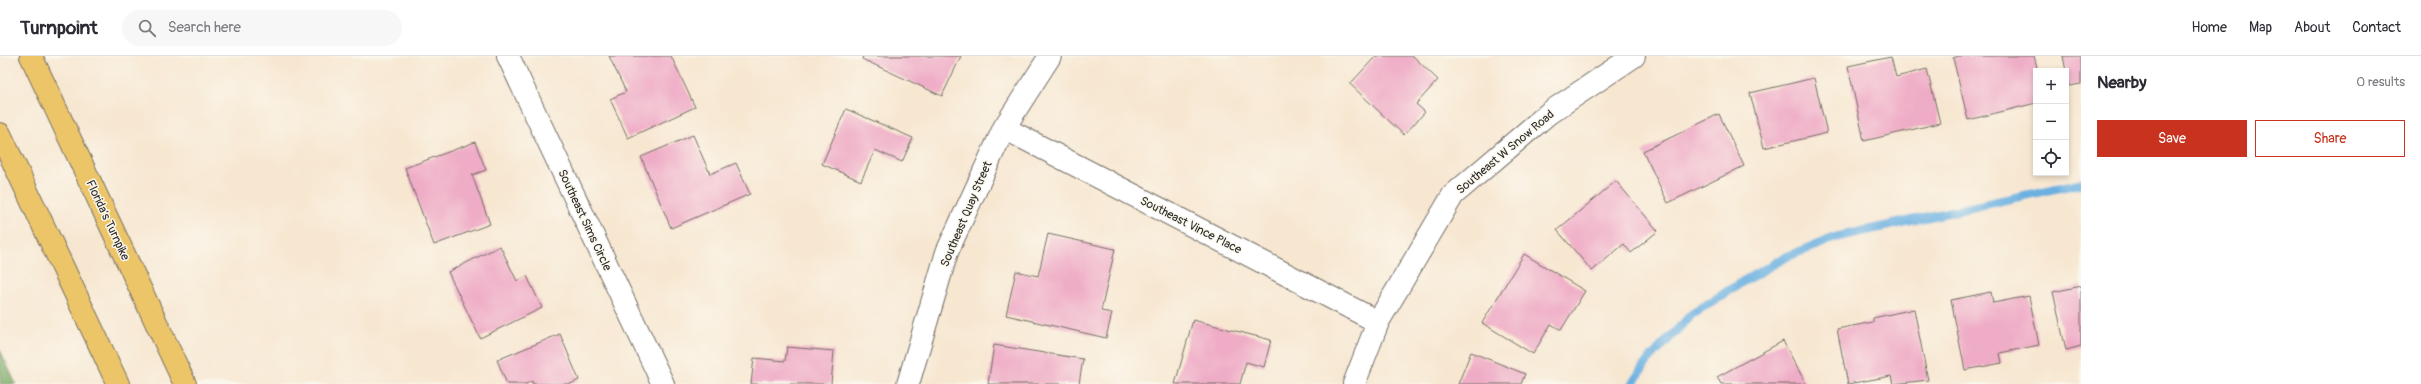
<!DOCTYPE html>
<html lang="en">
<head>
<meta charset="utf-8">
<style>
	body { margin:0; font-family:Pangolin,sans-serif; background:#f7f7f7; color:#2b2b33 }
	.controls { position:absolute; right:12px; top:12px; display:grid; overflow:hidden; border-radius:0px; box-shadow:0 2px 6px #0003 }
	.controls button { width:36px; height:36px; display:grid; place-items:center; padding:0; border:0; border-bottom:1px solid #e1e1e2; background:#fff; color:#2b2b33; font:20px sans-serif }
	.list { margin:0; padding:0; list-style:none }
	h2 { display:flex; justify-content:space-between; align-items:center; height:52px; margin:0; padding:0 16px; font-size:17px }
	h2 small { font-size:13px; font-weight:400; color:#7c7c81 }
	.actions { display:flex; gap:8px; padding:12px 16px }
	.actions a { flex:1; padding:9px 0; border:1px solid #c8321e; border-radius:0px; text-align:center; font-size:14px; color:#c8321e }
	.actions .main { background:#c8321e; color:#fff }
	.icon { flex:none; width:22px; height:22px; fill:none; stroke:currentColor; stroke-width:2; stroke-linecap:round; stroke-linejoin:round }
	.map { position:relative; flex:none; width:2081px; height:328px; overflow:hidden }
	header { display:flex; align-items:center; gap:24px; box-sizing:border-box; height:56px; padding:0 20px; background:#fff; border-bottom:1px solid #e1e1e2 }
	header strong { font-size:19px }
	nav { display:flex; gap:22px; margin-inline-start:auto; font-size:14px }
	.search { width:280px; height:36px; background:#f7f7f7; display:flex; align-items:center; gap:10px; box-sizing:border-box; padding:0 14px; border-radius:22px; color:#7c7c81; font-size:15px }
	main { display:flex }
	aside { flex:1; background:#fff }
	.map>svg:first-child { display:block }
	.forest { fill:#7cac66; stroke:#546c48 }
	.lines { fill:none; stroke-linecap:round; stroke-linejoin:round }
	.stream { stroke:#6bb0e1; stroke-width:9 }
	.building { fill:#efacc6 }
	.minor-casing { stroke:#726d65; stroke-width:24 }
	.highway-casing { stroke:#726d65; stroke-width:24 }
	.minor { stroke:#fff; stroke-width:22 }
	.highway { stroke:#edc569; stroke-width:22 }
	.labels { text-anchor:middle; stroke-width:3; stroke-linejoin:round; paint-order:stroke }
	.street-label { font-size:12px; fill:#2b2b2b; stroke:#fbf7ec }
</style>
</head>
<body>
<header>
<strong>Turnpoint</strong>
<div class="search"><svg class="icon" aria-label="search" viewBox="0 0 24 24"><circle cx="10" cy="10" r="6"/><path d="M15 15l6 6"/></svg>Search here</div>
<nav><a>Home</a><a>Map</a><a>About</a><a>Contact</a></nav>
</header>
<main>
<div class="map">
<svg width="2081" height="328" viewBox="0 0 2081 328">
	<rect width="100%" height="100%" fill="#fbf7ec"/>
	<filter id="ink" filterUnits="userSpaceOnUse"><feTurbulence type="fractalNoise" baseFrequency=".025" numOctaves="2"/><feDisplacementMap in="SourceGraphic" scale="8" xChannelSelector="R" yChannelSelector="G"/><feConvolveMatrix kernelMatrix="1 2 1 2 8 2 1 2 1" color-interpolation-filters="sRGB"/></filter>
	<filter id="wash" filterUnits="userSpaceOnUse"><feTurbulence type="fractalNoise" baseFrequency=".012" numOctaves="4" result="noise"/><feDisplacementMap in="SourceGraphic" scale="16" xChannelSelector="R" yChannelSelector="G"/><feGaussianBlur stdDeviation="0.9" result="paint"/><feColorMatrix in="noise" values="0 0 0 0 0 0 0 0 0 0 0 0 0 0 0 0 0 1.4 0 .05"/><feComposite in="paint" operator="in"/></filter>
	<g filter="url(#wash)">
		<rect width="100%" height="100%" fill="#f7e7d1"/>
		<polygon class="forest" points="0,294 16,328 0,328"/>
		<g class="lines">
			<polyline class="stream" points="1632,328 1647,306 1692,258 1742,226 1786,201 1837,181 2081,127"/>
		</g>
		<g id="blocks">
			<g class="building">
				<polygon points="609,0 671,0 695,51 628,82 610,43 626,36"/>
				<polygon points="863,0 961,0 942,40 862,3"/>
				<polygon points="1376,0 1413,0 1438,24 1416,48 1425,56 1404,79 1350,28"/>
				<polygon points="1959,0 2034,0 2038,15 2036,47 1968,64 1953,2"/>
				<polygon points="2063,0 2081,0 2081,28 2069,30"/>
				<polygon points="1891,1 1896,21 1927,13 1940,67 1864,85 1848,10"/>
				<polygon points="1814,22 1827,77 1764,92 1750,37"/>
				<polygon points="846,53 913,82 902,106 875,94 861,125 822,108"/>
				<polygon points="1719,58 1744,110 1668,147 1643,95"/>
				<polygon points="693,79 710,118 736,107 750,138 671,172 641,101"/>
				<polygon points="475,86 486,114 472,119 490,168 434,189 405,112"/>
				<polygon points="1616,125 1658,175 1631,197 1624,188 1592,215 1557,174"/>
				<polygon points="1048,178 1115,193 1101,255 1112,257 1106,282 1006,259 1016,215 1038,220"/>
				<polygon points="500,190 517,225 527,220 542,252 480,282 448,216"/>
				<polygon points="1524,198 1585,235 1561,274 1551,268 1533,298 1482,267"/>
				<polygon points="2081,230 2081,290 2066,294 2053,236"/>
				<polygon points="1991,236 1993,247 2029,240 2039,289 2000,297 2002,307 1965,314 1951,244"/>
				<polygon points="1914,253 1928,324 1893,328 1891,320 1848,328 1837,273 1873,266 1873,262"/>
				<polygon points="1193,264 1271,284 1264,311 1246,306 1240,328 1175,328"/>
				<polygon points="560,278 579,324 570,328 533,328 532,325 526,328 507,328 497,304"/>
				<polygon points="1783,285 1806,328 1721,328 1717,321"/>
				<polygon points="994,289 1083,303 1079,328 988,328"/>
				<polygon points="787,291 834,295 831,328 751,328 754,302 785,305"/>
				<polygon points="1471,296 1525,318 1521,328 1458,328"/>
			</g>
		</g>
	</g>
	<g filter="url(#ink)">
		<use href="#blocks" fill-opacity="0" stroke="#726d65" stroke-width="1"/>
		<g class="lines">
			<defs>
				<g id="minor">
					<polyline points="508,0 663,328"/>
					<polyline points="1004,72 1378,266"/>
					<polyline points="908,328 947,196 1004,72 1050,0"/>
					<polyline points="1354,328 1378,266 1453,139 1549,57 1634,0"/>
				</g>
				<g id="highway">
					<polyline points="31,0 185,328"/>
					<polyline points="0,78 118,328"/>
				</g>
			</defs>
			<use href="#minor" class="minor-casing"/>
			<use href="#highway" class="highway-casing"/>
			<use href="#minor" class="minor"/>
			<use href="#highway" class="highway"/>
		</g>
	</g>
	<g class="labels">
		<g class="street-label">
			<text transform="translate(1505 96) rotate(-40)" y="4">Southeast W Snow Road</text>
			<text transform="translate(966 158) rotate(-67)" y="4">Southeast Quay Street</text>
			<text transform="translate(108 164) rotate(65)" y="4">Florida's Turnpike</text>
			<text transform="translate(585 164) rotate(65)" y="4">Southeast Sims Circle</text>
			<text transform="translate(1191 169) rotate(27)" y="4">Southeast Vince Place</text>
		</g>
	</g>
</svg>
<div class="controls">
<button>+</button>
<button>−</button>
<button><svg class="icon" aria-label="locate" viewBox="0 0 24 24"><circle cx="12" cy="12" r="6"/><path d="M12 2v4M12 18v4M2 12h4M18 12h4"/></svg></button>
</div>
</div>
<aside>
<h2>Nearby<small>0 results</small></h2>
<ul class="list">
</ul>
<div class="actions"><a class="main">Save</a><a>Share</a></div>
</aside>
</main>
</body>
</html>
